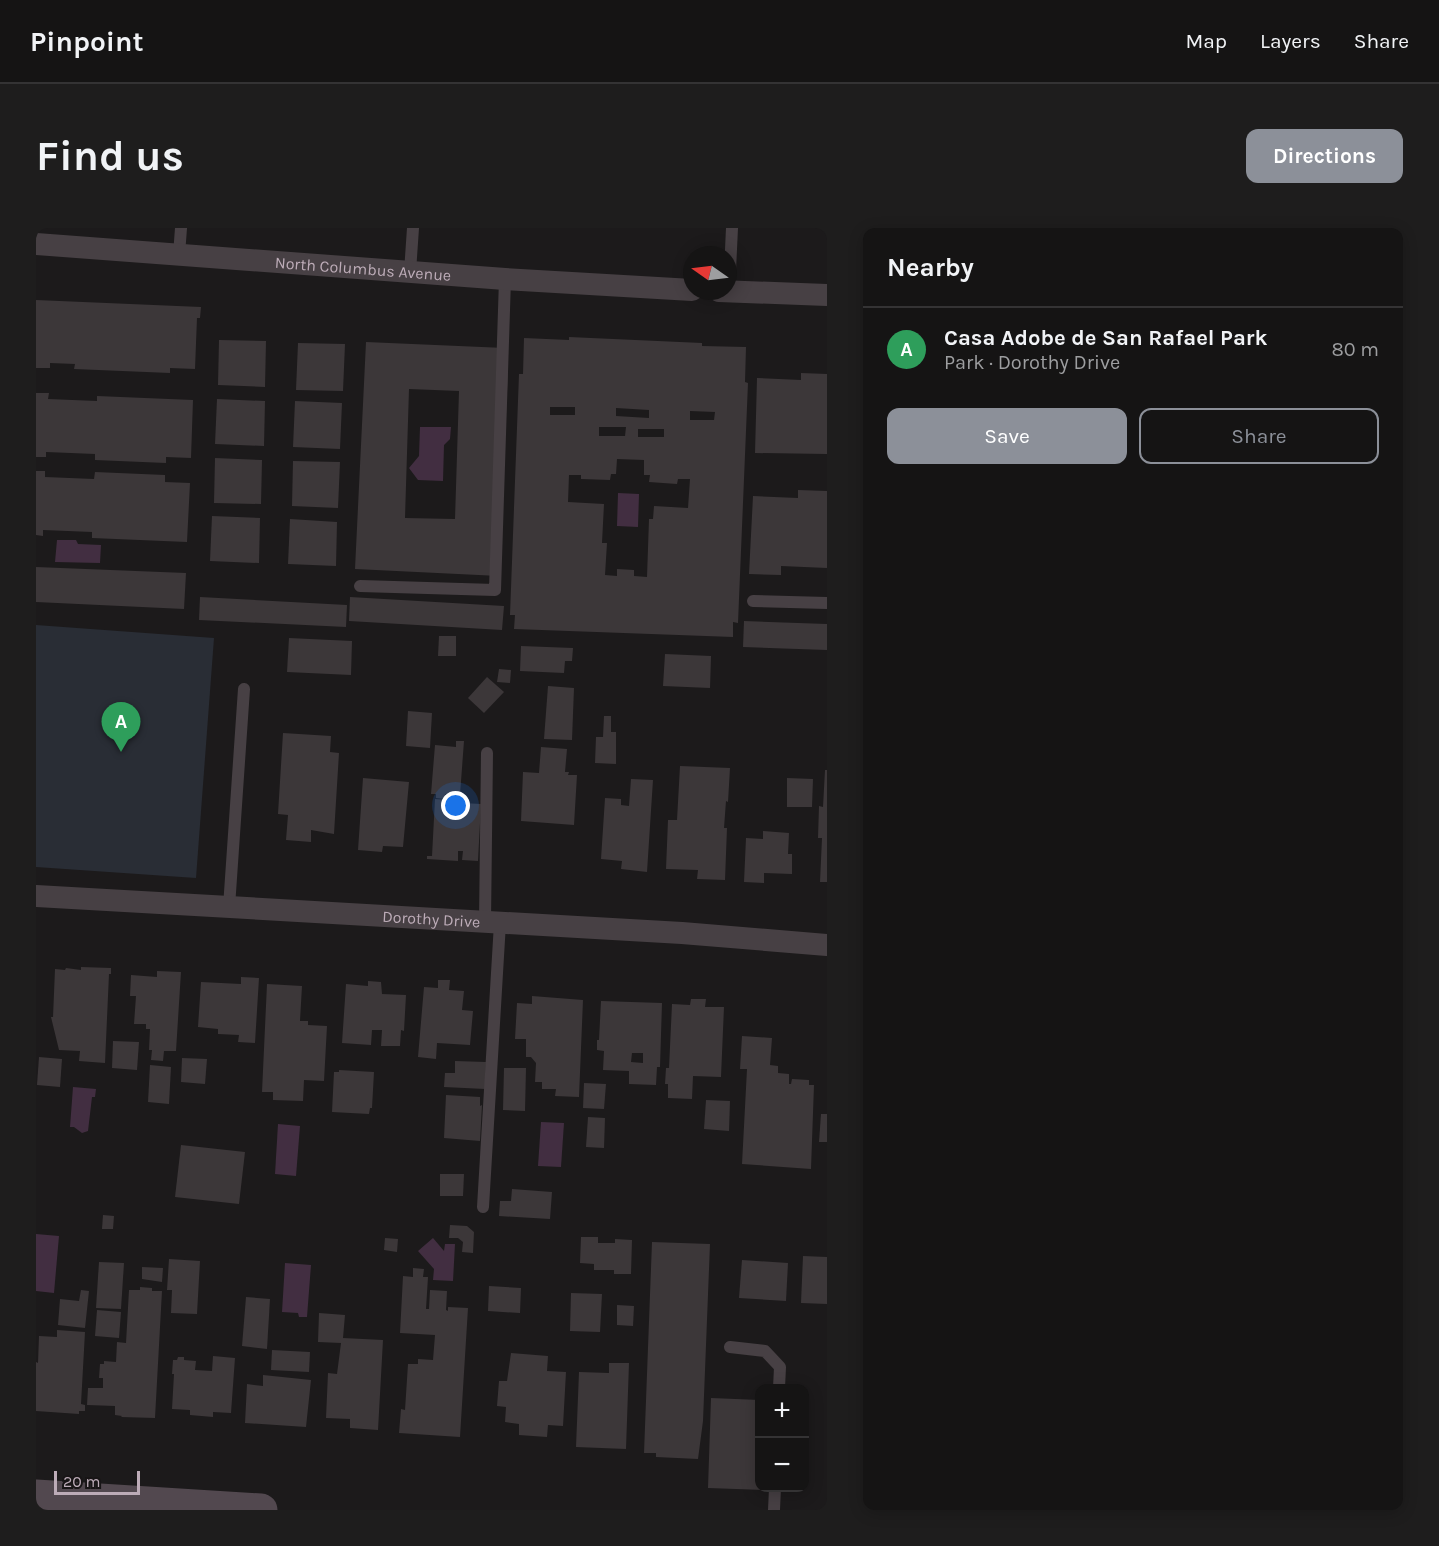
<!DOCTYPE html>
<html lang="en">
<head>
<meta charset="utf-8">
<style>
	body { margin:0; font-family:Karla,sans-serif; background:#1e1d1d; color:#f1f3f6 }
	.controls { position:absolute; right:18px; bottom:18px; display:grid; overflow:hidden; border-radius:12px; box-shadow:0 3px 15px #0003 }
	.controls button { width:54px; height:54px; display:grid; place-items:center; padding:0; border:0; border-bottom:2px solid #343334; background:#151414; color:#f1f3f6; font:30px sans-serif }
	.compass { position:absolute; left:647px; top:18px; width:54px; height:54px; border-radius:50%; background:#151414; box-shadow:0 3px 15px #0003; rotate:284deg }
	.scale { position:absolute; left:18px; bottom:15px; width:86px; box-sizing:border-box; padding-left:6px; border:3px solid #bdacb8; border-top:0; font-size:16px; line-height:21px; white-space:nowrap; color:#bdacb8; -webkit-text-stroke:4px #181516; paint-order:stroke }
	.you { position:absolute; left:420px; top:578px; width:21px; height:21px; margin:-15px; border:4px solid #fff; border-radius:50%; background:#1a73e8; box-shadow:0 0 0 9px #1a73e833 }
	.badge { display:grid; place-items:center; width:39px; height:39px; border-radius:50%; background:#8c9099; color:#fff; font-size:20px; font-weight:700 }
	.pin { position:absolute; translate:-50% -50px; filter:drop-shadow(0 2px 3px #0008) }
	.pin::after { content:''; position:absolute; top:32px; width:21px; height:18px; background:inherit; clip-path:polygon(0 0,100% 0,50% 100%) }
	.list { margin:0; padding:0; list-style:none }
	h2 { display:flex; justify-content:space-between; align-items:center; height:78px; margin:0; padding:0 24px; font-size:26px }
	h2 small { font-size:20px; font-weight:400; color:#9d9ea0 }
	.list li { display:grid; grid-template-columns:39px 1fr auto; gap:18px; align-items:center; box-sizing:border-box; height:84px; padding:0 24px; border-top:2px solid #343334 }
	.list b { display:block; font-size:22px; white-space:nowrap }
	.list p { margin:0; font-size:20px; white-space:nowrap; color:#9d9ea0 }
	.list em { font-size:20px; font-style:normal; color:#9d9ea0 }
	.actions { display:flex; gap:12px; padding:18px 24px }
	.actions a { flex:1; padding:14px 0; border:2px solid #8c9099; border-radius:12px; text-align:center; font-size:21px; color:#8c9099 }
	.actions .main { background:#8c9099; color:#fff }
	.map { position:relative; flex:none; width:791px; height:1282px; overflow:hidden; border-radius:12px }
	header { display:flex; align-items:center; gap:36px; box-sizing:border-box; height:84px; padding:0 30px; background:#151414; border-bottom:2px solid #343334 }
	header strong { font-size:28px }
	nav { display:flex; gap:33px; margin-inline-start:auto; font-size:21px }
	.intro { display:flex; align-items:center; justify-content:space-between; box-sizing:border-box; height:144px; padding:0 36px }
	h1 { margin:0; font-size:42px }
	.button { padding:15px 27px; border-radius:12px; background:#8c9099; color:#fff; font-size:21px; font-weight:700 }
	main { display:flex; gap:36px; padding:0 36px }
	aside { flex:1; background:#151414; border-radius:12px; box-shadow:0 3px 15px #0003 }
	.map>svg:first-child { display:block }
	.green { fill:#292d35 }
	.water { fill:#422e41 }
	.building { fill:#3c3739; fill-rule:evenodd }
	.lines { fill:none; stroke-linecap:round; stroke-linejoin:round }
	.lane { stroke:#474044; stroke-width:12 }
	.street { stroke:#474044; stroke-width:22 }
	.secondary { stroke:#52484f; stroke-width:33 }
	.labels { text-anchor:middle; stroke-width:4.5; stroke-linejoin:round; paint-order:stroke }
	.street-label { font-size:16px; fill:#bdacb8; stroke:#181516 }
</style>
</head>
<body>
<header>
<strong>Pinpoint</strong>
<nav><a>Map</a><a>Layers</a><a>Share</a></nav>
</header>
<div class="intro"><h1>Find us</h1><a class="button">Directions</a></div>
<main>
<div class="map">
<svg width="791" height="1282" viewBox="0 0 791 1282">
	<rect width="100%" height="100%" fill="#1c1a1b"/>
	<polygon class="green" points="0,397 178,410 160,650 0,639"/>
	<g class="water">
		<polygon points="384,199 415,199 414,211 408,217 407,253 382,252 373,240 383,228"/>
		<polygon points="582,265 603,266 602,299 581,298"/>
		<polygon points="21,312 40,312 42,316 65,317 64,335 19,334"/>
		<polygon points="37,859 60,861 59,869 56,869 52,903 46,905 38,899 34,899"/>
		<polygon points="505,894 528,895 525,939 502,938"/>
		<polygon points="242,896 264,898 260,948 239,946"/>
		<polygon points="0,1006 23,1008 18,1065 0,1063"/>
		<polygon points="397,1010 408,1023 409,1016 419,1016 417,1053 397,1052 398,1041 382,1023"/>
		<polygon points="249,1035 275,1037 271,1089 263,1089 262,1085 246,1084"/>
	</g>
	<g class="building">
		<polygon points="0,72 165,79 164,90 161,90 159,141 134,140 134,145 38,141 39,136 14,135 14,140 0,140"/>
		<path d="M 533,109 L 666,115 L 666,118 L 710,119 L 709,154 L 712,155 L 702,395 L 697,394 L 697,409 L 478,401 L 479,387 L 474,387 L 483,146 L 487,146 L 488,110 L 533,112 ZM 514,179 L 539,179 L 539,187 L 514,187 ZM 580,180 L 613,182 L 613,190 L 580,188 ZM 654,183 L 679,184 L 678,192 L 654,192 ZM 563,199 L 590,199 L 589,208 L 563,208 ZM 602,201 L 628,201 L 628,209 L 602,209 ZM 581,231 L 608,232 L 608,247 L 614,247 L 613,254 L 641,256 L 642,251 L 654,251 L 652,280 L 618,278 L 617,291 L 613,291 L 611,349 L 598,348 L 598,342 L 581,341 L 581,348 L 569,347 L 571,315 L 566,315 L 568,276 L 532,274 L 533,247 L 545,247 L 545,251 L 574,252 L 575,246 L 580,246 Z"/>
		<polygon points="183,112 230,113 229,159 182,157"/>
		<path d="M 330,114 L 469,120 L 468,140 L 472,141 L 463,348 L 319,341 ZM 373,161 L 423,163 L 419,291 L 369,290 Z"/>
		<polygon points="262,115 309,116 307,163 260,162"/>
		<polygon points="765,145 791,146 791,226 719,225 721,150 765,152"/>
		<polygon points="0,165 13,165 12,171 61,173 61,168 157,172 155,230 130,229 130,235 59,232 59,226 10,224 10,229 0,229"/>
		<polygon points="181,171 229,173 228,218 179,216"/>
		<polygon points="259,173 306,175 304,221 257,219"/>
		<polygon points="179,230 226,232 225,276 178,275"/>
		<polygon points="257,233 304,234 302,280 256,278"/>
		<polygon points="0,243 9,243 9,249 58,251 59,244 129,247 129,254 154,255 151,314 56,310 56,304 7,302 7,308 0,307"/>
		<polygon points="762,262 791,263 791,340 745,338 745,347 713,346 717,268 762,270"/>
		<polygon points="176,288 224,290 223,335 174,333"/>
		<polygon points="254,291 301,294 300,338 252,336"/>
		<polygon points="0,339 150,345 148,381 0,374"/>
		<polygon points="164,369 311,377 310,399 163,392"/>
		<polygon points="314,369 468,378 466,402 313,393"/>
		<polygon points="708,393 791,396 791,422 707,419"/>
		<polygon points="403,408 420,408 420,428 402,428"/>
		<polygon points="253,410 316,413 315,447 251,444"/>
		<polygon points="485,418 537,420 536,433 529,433 528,445 484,443"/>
		<polygon points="629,426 675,428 674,460 627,458"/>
		<polygon points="463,441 475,442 474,455 461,454"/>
		<polygon points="451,449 468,464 448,485 432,470"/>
		<polygon points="512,458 538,460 536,512 508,511"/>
		<polygon points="372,483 396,485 394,520 370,518"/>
		<polygon points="568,488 575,488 575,504 580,504 580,536 559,535 560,509 567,509"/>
		<polygon points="247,505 295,508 294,524 303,525 298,606 275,602 275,614 250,612 252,587 242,586"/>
		<polygon points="420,513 428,513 424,567 409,566 409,571 400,570 400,566 395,566 399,517 420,519"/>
		<polygon points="505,519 531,521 529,544 533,544 532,547 541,547 538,597 485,593 487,544 503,545"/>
		<polygon points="644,538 694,540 692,574 690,573 688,600 691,600 689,652 661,651 662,642 630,641 632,592 641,592"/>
		<polygon points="789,542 791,542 791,654 784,654 786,610 782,610 783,578 787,579"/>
		<polygon points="327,550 373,554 367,619 347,618 346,624 322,622"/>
		<polygon points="751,550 777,551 776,579 751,579"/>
		<polygon points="595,551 617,552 611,644 585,641 586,633 565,631 569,570 585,571 585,577 593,578"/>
		<polygon points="399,571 427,573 427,575 445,576 442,633 426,632 427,623 422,623 422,633 391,631 391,628 396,628"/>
		<polygon points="727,603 753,605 752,626 756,626 756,646 728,645 728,655 708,654 710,610 727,611"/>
		<polygon points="45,739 75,740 75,746 73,746 69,835 43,833 44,823 23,822 15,789 17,789 19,741 29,742 30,740 45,742"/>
		<polygon points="121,743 145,744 140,823 128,823 127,833 115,832 116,822 113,822 114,801 110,801 110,796 98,796 100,768 94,768 95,747 121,749"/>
		<polygon points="205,749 223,750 219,815 202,814 203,807 182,806 182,801 162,799 165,754 205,756"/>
		<polygon points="402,752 414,752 413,762 428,763 426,782 437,783 434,817 401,815 400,831 382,829 388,759 402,760"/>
		<polygon points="332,753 345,754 346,766 370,767 368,803 365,802 364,818 345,818 346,802 336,802 335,817 306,815 310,756 332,758"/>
		<polygon points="231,756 266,758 264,793 272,793 272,797 291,798 288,853 268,852 267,873 237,872 237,864 226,864"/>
		<polygon points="496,768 547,772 543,869 519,868 520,861 506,861 506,854 499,854 500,835 495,829 490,829 490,811 479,811 481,775 496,776"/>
		<polygon points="655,771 670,771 669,779 688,779 685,849 657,848 656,871 632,870 632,856 629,856 630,840 633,840 636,776 654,777"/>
		<path d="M 565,773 L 626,775 L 624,839 L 621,839 L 620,857 L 593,856 L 593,843 L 567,842 L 568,823 L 561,822 L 561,812 L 563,812 ZM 596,825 L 607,825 L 607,835 L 595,834 Z"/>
		<polygon points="706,808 736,810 734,837 742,838 742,845 753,846 753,856 755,856 756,851 773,852 773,857 778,857 775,941 706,936 711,841 704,841"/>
		<polygon points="77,813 103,814 101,842 76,840"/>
		<polygon points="3,829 26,831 24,859 1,857"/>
		<polygon points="146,830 171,831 169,856 145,854"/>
		<polygon points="419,833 450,834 449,861 408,859 409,845 419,845"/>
		<polygon points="114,837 135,839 133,876 112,874"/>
		<polygon points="468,840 490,840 489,883 467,882"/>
		<polygon points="303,842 338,844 336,880 334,880 333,886 296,884 298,844 303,844"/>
		<polygon points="548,855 570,856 568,881 547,880"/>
		<polygon points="410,867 444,869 444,878 446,877 444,913 408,910"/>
		<polygon points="670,872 694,873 693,903 668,901"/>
		<polygon points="785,886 791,886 791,914 783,914"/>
		<polygon points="552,889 569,890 568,920 550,919"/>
		<polygon points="145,917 209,924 203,976 139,969"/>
		<polygon points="404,946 428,946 427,968 404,968"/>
		<polygon points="476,961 516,964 514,991 463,988 464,973 475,973"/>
		<polygon points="67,987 78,988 77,1001 66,1001"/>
		<polygon points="414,997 431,998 438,1004 437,1025 426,1024 427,1014 422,1010 413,1010"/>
		<polygon points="545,1009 562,1009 562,1015 579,1015 579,1011 596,1012 595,1046 578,1046 578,1042 558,1042 558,1036 544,1035"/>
		<polygon points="349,1010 362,1011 361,1024 348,1022"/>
		<polygon points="616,1014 674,1016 667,1193 662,1231 620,1229 620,1225 608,1225"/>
		<polygon points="767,1028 791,1029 791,1076 765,1075"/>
		<polygon points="133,1031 164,1033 161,1086 135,1085 136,1062 131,1062"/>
		<polygon points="706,1032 752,1035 750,1073 703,1070"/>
		<polygon points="63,1034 88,1035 85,1081 60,1080"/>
		<polygon points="106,1039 127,1040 126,1054 106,1051"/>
		<polygon points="377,1040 388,1041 387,1049 392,1049 390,1081 393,1081 394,1062 411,1063 410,1082 412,1083 412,1079 432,1080 424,1209 363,1205 365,1181 369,1182 372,1136 382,1136 382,1131 397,1132 399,1107 364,1105 367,1048 377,1049"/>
		<polygon points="453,1058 485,1060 484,1085 452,1083"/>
		<polygon points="104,1059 116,1060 116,1063 126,1063 119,1190 85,1189 86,1188 79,1187 79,1178 51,1177 52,1160 67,1160 67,1150 63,1150 64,1136 68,1136 68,1133 80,1134 81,1114 90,1115 93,1062 104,1062"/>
		<polygon points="45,1062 53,1063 49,1100 22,1097 24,1071 43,1073"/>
		<polygon points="535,1065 566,1066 564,1104 534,1103"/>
		<polygon points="210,1069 234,1071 231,1121 206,1118"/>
		<polygon points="581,1077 598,1078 597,1098 581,1097"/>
		<polygon points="61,1082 85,1084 83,1110 59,1108"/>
		<polygon points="283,1085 309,1087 307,1110 347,1112 342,1202 314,1200 314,1191 290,1190 292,1145 301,1146 305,1115 282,1114"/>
		<polygon points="21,1102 49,1104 45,1176 49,1177 49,1183 43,1183 43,1186 0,1183 0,1134 2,1135 3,1108 21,1109"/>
		<polygon points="236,1122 274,1124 273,1144 235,1142"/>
		<polygon points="475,1125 512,1128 511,1143 530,1144 527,1198 512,1197 511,1209 483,1207 483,1196 469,1194 470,1179 461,1178 463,1153 471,1153"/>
		<polygon points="177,1128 199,1130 195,1185 177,1184 177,1189 154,1187 154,1182 136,1181 138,1146 136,1146 137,1132 141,1132 142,1129 148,1129 148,1132 160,1133 159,1142 176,1143"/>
		<polygon points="573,1135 593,1135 590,1221 540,1219 543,1144 573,1145"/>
		<polygon points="227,1147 275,1152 270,1199 209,1195 211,1156 227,1158"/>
		<polygon points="675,1170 724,1172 724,1260 729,1260 729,1262 672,1260"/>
	</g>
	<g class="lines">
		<g class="lane">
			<polyline points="143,27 145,0"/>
			<polyline points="374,44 377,0"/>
			<polyline points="693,64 696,0"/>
			<polyline points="324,358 459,362 469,51"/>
			<polyline points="717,373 791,375"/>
			<polyline points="193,679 208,461"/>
			<polyline points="449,694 451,525"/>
			<polyline points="447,979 464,695"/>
			<polyline points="694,1119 729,1123 744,1139 743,1160"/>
			<polyline points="738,1282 739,1260"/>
		</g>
		<g class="street">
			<path id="s1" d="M 0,16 L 469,51 L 656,62"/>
			<polyline points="683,63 791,67"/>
			<path id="s2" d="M 0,668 L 646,705 L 791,717"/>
		</g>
		<polyline class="secondary" points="0,1268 225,1282"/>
	</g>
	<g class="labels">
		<g class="street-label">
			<text dy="6" stroke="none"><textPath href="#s1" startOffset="328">North Columbus Avenue</textPath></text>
			<text dy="6" stroke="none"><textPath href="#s2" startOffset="396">Dorothy Drive</textPath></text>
		</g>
	</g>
</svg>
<div class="controls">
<button>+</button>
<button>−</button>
</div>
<svg class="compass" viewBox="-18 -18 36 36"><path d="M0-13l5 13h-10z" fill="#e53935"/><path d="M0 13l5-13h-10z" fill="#9d9ea0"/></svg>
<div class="scale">20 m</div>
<div class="you"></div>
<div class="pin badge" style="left:85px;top:524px;background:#2e9e5b">A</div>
</div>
<aside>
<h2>Nearby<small></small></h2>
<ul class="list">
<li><span class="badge" style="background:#2e9e5b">A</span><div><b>Casa Adobe de San Rafael Park</b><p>Park · Dorothy Drive</p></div><em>80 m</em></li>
</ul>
<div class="actions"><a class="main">Save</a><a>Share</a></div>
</aside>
</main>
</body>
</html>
